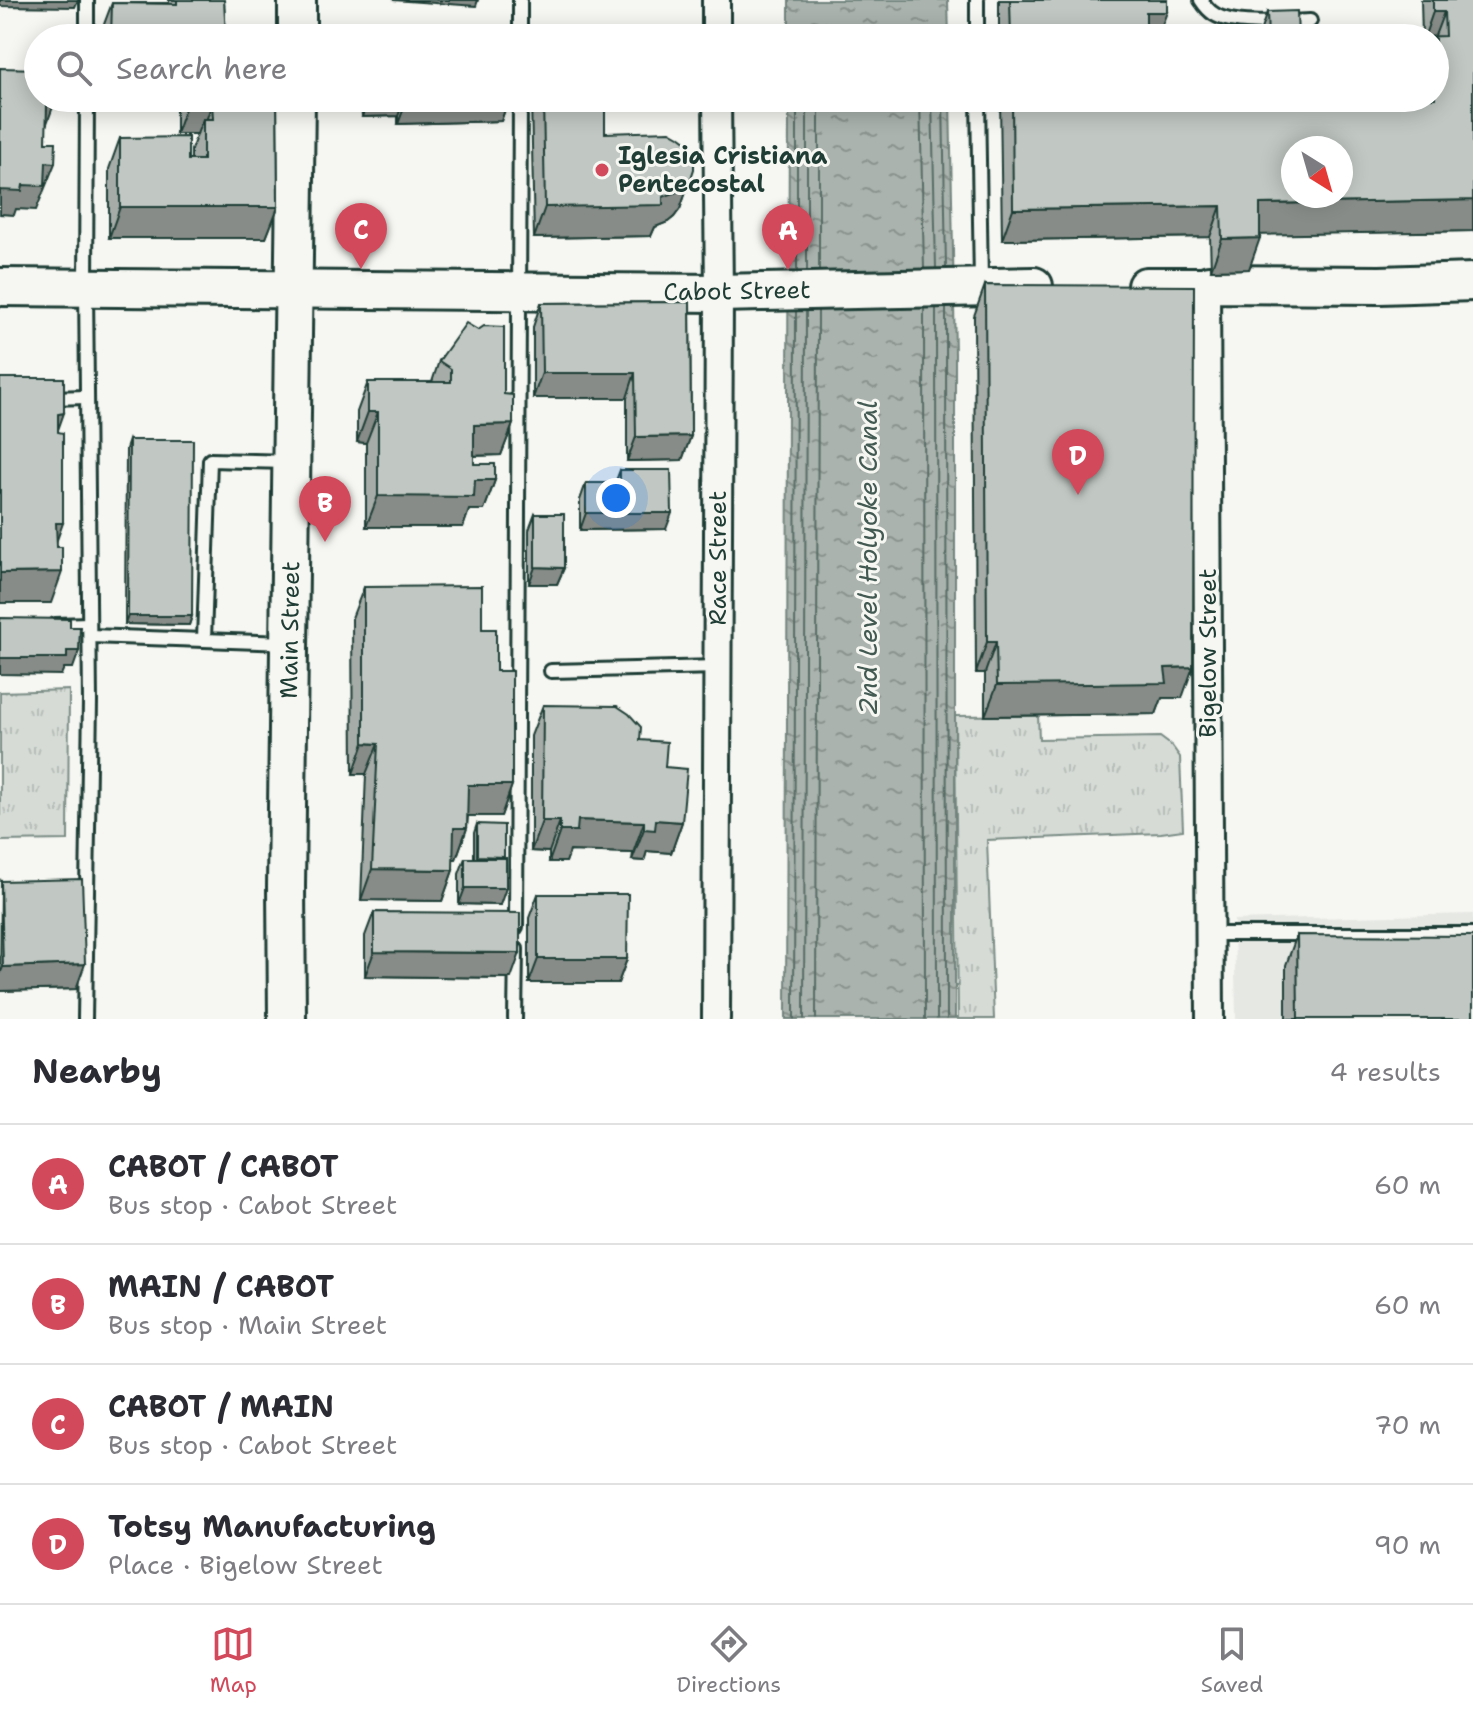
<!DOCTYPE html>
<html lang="en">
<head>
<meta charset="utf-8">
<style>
	body { margin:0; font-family:"Shantell Sans",sans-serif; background:#f7f7f7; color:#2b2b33 }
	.compass { position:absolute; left:1281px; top:136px; width:72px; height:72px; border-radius:50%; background:#fff; box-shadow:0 4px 20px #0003; rotate:143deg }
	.you { position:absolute; left:616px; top:498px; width:28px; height:28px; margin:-20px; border:6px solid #fff; border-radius:50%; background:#1a73e8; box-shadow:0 0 0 12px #1a73e833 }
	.badge { display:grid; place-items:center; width:52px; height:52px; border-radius:50%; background:#d1495b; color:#fff; font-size:26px; font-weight:700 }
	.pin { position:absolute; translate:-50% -66px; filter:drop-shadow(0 2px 4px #0008) }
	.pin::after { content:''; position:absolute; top:42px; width:28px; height:24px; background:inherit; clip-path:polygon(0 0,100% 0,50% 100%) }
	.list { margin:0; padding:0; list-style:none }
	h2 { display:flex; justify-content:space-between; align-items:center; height:104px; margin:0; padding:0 32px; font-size:34px }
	h2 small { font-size:26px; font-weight:400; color:#7c7c81 }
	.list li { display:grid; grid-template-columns:52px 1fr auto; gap:24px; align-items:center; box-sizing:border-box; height:120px; padding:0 32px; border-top:2px solid #e1e1e2 }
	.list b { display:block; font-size:30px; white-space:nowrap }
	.list p { margin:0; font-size:26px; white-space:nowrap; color:#7c7c81 }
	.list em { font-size:26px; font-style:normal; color:#7c7c81 }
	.icon { flex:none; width:44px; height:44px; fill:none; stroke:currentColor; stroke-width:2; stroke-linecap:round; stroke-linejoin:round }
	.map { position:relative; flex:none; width:1473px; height:1019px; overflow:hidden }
	.search { position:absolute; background:#fff; box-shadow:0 4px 20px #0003; left:24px; right:24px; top:24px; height:88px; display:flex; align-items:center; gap:20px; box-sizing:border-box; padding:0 28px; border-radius:44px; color:#7c7c81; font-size:30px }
	.sheet { height:584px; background:#fff }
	nav { display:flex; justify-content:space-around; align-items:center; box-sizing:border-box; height:112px; border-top:2px solid #e1e1e2; background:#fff; font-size:22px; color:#7c7c81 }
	nav a { display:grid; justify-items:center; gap:4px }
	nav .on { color:#d1495b }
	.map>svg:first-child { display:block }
	.built { fill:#e6e8e4 }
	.grass { fill:url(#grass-tufts); stroke:#7a8c85; stroke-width:2 }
	.water { fill:url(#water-ripples); stroke:#72847d; stroke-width:2 }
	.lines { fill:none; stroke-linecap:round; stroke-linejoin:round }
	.shore { stroke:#576c65; stroke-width:2 }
	.service-casing { stroke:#1f3d34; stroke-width:18 }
	.minor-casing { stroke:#1f3d34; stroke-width:32 }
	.secondary-casing { stroke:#1f3d34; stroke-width:42 }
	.service { stroke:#f6f6f2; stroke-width:12 }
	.minor { stroke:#f6f6f2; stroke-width:26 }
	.secondary { stroke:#f6f6f2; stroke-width:36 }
	.wall { fill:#a6aca8; stroke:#1f3d34; stroke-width:2 }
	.shaded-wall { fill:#878c88; stroke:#1f3d34; stroke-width:2 }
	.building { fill:#c1c8c3; stroke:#1f3d34; stroke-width:2; fill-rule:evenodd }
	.poi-dot { fill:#d1495b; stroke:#f6f6f2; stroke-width:3 }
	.labels { text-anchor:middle; stroke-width:6; stroke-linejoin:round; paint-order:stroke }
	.poi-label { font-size:24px; font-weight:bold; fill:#1f3d34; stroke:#f6f6f2; text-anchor:start }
	.street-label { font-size:24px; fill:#1f3d34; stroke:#f6f6f2 }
	.water-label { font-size:26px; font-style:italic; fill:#425a52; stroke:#f6f6f2 }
</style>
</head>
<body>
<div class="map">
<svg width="1473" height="1019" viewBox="0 0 1473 1019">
	<defs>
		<pattern id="grass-tufts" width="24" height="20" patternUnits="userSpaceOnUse" patternTransform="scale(2)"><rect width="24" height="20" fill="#d6dbd6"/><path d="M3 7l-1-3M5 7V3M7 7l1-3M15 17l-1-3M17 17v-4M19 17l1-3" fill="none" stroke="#b7bdb8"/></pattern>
		<pattern id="water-ripples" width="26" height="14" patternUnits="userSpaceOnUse" patternTransform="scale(2)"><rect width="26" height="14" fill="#aab3ae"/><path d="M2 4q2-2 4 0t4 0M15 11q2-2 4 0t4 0" fill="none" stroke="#8a938e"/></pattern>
	</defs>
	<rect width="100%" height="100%" fill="#f6f6f2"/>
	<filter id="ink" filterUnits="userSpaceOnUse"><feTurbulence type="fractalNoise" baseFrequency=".0125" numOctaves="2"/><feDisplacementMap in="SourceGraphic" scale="16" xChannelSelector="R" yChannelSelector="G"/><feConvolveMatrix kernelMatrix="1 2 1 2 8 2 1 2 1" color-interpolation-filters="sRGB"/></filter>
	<g filter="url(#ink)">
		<polygon class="built" points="1473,914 1473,1019 1236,1019 1234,920"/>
		<g class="grass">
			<polygon points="69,690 68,840 0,841 0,692"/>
			<polygon points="1038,715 1039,739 1160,737 1172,746 1180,757 1183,830 1161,833 987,840 994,1019 958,1019 955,716"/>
		</g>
		<g class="water">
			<polygon points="789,0 948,0 949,38 789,38"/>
			<polygon points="789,98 950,98 955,354 955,1019 786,1019"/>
		</g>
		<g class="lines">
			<g class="shore">
				<polyline points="920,98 924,268"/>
				<polyline points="932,98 936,268"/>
				<polyline points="943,98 946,268"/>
				<polyline points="797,271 797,98"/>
				<polyline points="807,271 807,98"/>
				<polyline points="819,271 819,98"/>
				<polyline points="924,308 925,1019"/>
				<polyline points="936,308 937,1019"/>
				<polyline points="946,308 947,1019"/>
				<polyline points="794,1019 796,311"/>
				<polyline points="804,1019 806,311"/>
				<polyline points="816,1019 818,311"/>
			</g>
			<defs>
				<g id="service">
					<polyline points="977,0 977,38"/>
					<path d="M 1201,0 C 1205,6 1209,11 1214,14 C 1234,27 1286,22 1310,21"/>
					<polyline points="87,38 87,0"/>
					<polyline points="520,38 520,0"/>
					<polyline points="978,98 981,283"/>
					<polyline points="51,398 87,397"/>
					<polyline points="55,625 89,624"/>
					<polyline points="90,636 204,640"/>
					<polyline points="286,643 204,640 210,460 290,462"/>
					<polyline points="551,671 718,667"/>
					<polyline points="516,927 520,98"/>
					<polyline points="1210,934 1473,934"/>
					<polyline points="85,1019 90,702 86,287 87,98"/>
					<polyline points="515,1019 516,949"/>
				</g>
				<g id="minor">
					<polyline points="716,0 716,38"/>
					<polyline points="1206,286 1210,1019"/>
					<polyline points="716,1019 719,293 717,98"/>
				</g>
				<g id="secondary">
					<polyline points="297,38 297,0"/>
					<polyline points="1146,286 1206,286 1209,284 1380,285 1473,282"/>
					<polyline points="0,287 719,293 1034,286"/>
					<polyline points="287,1019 286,886 296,98"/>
				</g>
			</defs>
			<use href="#service" class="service-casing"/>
			<use href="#minor" class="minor-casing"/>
			<use href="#secondary" class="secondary-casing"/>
			<use href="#service" class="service"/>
			<use href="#minor" class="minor"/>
			<use href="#secondary" class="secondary"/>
		</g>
		<g class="wall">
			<polygon points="169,0 224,0 226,38 103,38 103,27 112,3 169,3"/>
			<polygon points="999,0 1167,0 1157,38 999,38"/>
			<polygon points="1421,0 1473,0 1473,231 1260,234 1249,269 1211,270 1210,237 1002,240 1000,98 1435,98 1422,37"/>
			<polygon points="1267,12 1298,38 1258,38"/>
			<polygon points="179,98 277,98 278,207 266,238 109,238 109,169 120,138 191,160 191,150 197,134 176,134 176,108"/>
			<polygon points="361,98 509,98 501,121 398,124 398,116 362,117"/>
			<polygon points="531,98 605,98 605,133 691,178 680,209 674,217 668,222 655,227 651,236 534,238"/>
			<polygon points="985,285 1182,698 1162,698 1156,714 985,716 985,673 976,673 974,316"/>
			<polygon points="690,302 691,436 682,460 627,461 627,398 533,398 533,327 541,303"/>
			<polygon points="439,361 504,394 513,424 501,455 474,456 474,464 495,480 484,510 469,510 463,527 366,527 366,443 357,442 357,412 368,382 432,382"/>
			<polygon points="129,440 192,616 189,625 125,624 126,449"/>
			<polygon points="620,470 666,529 580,530 580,500 586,483 615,483"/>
			<polygon points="535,514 564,568 557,584 529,584 529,530"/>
			<polygon points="364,587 482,629 496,671 512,785 501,816 468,816 467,828 456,859 453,859 453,870 442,901 361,900 366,774 353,774 352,618"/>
			<polygon points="543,705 640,740 665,767 682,822 671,853 647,851 644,861 632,860 633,853 570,851 566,862 549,862 549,852 531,851 531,736"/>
			<polygon points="477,824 504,857 500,905 459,904 459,874 465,858 474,858 474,833"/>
			<polygon points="1,881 76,989 0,991"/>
			<polygon points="538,894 627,959 618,983 529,983 529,918"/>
			<polygon points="374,912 511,978 365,976 365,936"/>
			<polygon points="1297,935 1473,1019 1286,1019 1286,965"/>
		</g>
		<g class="shaded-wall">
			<polygon points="0,0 78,0 75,7 0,6"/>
			<polygon points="393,0 478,0 476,6"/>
			<polygon points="1146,12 1167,12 1157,38 1136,38"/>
			<polygon points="1433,12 1444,12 1434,38 1424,38"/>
			<polygon points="369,98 405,98 398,116 362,117"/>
			<polygon points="476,98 509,98 501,121 398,124 407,100"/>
			<polygon points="187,103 212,103 203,130 203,119 197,134 176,134"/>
			<polygon points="47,104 54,104 45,129"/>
			<polygon points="46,162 55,163 36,210 16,209 14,215 0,214 0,190 23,185"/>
			<polygon points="691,178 680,209 674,217 668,222 655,227 651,236 534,238 545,207 663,197"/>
			<polygon points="1473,200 1473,231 1249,235 1260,204"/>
			<polygon points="1221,206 1210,237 1002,240 1013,209"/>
			<polygon points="120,207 278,207 266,238 109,238"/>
			<polygon points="1260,238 1249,269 1211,270 1222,239"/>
			<polygon points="542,373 635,373 627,398 533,398"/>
			<polygon points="368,412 378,412 366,443 357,442"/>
			<polygon points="64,413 53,444 58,414"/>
			<polygon points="513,424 501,455 463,456 474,425"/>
			<polygon points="691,436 682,460 627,461 636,437"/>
			<polygon points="475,480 495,480 484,510 469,510 463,527 366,527 378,496"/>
			<polygon points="586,513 672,513 666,529 580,530"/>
			<polygon points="56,523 63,523 52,554"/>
			<polygon points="535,567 564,568 557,584 529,584"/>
			<polygon points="62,572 51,603 0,603 0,573"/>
			<polygon points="128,616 192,616 189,625 125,624"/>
			<polygon points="987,642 996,642 985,673 976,673"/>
			<polygon points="67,651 79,651 73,668 64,668 61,675 0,674 0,658"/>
			<polygon points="1193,667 1182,698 1162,698 1156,714 985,716 997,685 1165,668"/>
			<polygon points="364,743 378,744 366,774 353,774"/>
			<polygon points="468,785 512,785 501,816 456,816"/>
			<polygon points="578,820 644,822 633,853 570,851 566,862 549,862 560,831"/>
			<polygon points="656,820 682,822 671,853 647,851 644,861 632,860 644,829"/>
			<polygon points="542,821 560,821 549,852 531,851"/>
			<polygon points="454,828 467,828 456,859 443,859"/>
			<polygon points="372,869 453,870 442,901 361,900"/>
			<polygon points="465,888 506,888 500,905 459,904"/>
			<polygon points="374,952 520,953 511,978 365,976"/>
			<polygon points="538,959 627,959 618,983 529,983"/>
			<polygon points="85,964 76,989 0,991 0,974 3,967"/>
		</g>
		<g class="building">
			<polygon points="177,0 224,0 226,38 111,38 112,3 177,4"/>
			<polygon points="1010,0 1167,0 1167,12 1146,12 1146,38 1011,38"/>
			<path d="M 1433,0 L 1473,0 L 1473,200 L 1260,204 L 1260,238 L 1222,239 L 1221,206 L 1013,209 L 1012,98 L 1435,98 L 1435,38 L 1388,38 L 1445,36 L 1444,12 L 1433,12 ZM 1293,148 L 1341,148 L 1341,196 L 1293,196 Z"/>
			<polygon points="1297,11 1298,38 1268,38 1267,12"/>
			<polygon points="0,68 38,69 38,98 54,98 54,104 47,104 46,142 56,142 55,163 46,162 45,186 23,185 22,191 0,190 0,196"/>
			<polygon points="187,98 277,98 278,207 120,207 120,138 188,137 188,160 203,160 203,119 213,119 212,103 187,103"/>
			<polygon points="407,98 476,98 407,100"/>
			<polygon points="543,98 605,98 605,133 670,131 679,136 687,142 694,159 694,169 691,178 685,187 679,191 663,197 663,205 545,207"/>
			<polygon points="985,285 1194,286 1193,667 1165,668 1167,683 997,685 996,642 987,642"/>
			<polygon points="690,302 691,436 636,437 635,373 542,373 541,303"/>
			<polygon points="466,323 478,330 484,326 504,327 504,394 513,395 513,424 474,425 474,464 495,464 495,480 475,480 474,497 378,496 378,412 368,412 368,382 451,382 451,369 439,361"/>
			<polygon points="0,378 64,378 64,413 58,414 58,432 63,433 63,523 56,523 57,547 62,547 62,572 0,573"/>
			<polygon points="129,440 193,440 192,616 128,616"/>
			<polygon points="620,470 671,470 672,513 586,513 586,483 620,483"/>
			<polygon points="535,514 564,514 564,568 535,567"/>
			<polygon points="482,586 482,629 496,629 496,671 512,671 512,785 468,785 467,828 454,828 453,870 372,869 378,744 364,743 364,587"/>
			<polygon points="0,618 70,619 70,627 80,627 79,651 67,651 67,658 0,658"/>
			<polygon points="543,705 617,706 629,714 641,727 640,740 667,742 665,767 687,769 682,822 656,820 655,830 644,829 644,822 578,820 577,831 560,831 560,821 542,821"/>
			<polygon points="477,824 504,825 504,857 477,856"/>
			<rect x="465" y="858" width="41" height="30"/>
			<polygon points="82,879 85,964 3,967 1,881"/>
			<polygon points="538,894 628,894 627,959 538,959"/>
			<polygon points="374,912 520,913 520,953 374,952"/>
			<polygon points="1297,935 1473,936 1473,1019 1298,1019"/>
		</g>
	</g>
	<circle class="poi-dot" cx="602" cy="170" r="8"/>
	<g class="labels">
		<g class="poi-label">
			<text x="618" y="164">Iglesia Cristiana<tspan x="618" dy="28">Pentecostal</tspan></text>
		</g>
		<g class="street-label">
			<text transform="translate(737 291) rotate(-1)" y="8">Cabot Street</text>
			<text transform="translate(718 558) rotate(-90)" y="8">Race Street</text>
			<text transform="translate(290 630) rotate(-89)" y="8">Main Street</text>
			<text transform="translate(1208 653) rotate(-90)" y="8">Bigelow Street</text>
		</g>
		<g class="water-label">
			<text transform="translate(868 558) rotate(-90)" y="9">2nd Level Holyoke Canal</text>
		</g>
	</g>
</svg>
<svg class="compass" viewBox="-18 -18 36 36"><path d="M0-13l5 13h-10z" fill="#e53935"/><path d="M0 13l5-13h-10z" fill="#7c7c81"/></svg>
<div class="you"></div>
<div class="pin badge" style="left:788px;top:270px">A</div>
<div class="pin badge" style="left:325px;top:542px">B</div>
<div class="pin badge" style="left:361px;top:269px">C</div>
<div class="pin badge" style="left:1078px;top:495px">D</div>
<div class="search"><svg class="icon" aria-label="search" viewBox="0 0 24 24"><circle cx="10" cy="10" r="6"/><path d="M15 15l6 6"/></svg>Search here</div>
</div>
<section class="sheet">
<h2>Nearby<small>4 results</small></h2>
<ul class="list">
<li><span class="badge">A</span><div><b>CABOT / CABOT</b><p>Bus stop · Cabot Street</p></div><em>60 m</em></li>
<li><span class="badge">B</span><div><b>MAIN / CABOT</b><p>Bus stop · Main Street</p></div><em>60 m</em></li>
<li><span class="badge">C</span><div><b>CABOT / MAIN</b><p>Bus stop · Cabot Street</p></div><em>70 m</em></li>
<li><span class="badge">D</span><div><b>Totsy Manufacturing</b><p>Place · Bigelow Street</p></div><em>90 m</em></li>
</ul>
</section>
<nav>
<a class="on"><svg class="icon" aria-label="map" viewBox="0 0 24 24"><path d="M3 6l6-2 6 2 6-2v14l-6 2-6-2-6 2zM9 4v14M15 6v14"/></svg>Map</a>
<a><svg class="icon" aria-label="directions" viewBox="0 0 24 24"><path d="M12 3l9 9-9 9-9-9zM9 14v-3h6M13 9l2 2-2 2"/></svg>Directions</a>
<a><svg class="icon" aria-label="saved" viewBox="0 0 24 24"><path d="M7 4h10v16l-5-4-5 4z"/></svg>Saved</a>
</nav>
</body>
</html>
